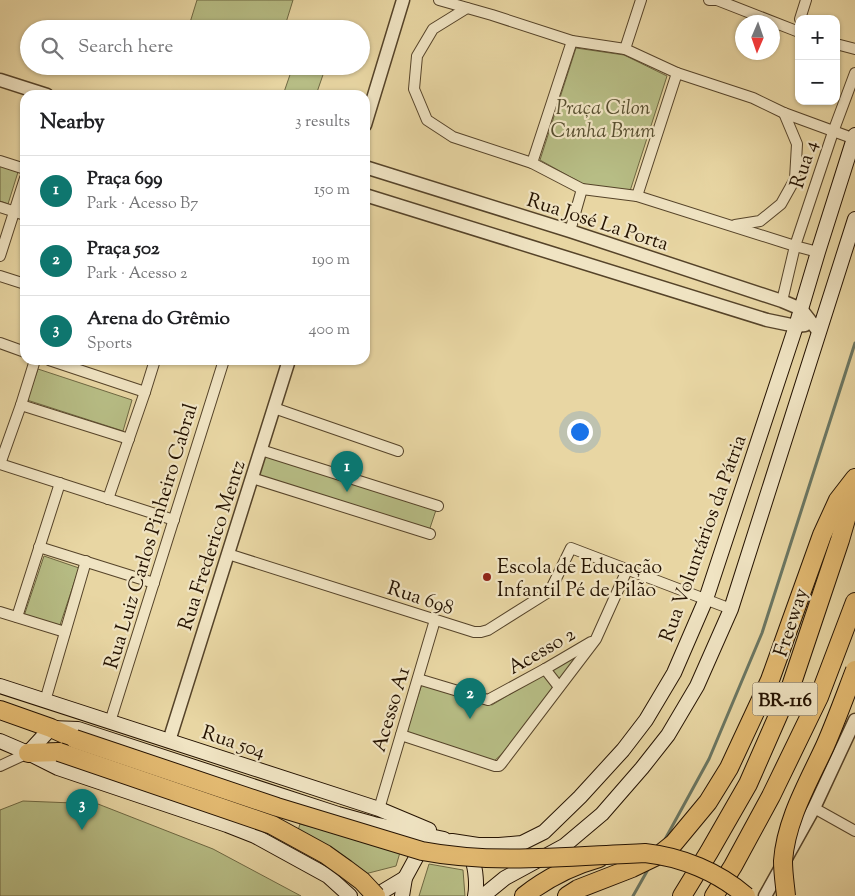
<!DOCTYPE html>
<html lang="en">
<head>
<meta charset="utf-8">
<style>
	body { margin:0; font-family:"Sorts Mill Goudy",serif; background:#f6f6f6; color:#202124 }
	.controls { position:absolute; right:15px; top:15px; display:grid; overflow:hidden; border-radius:10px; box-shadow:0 1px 4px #0004 }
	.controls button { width:45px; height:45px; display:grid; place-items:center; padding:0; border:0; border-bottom:1px solid #e0e0e0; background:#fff; color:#202124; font:25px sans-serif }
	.compass { position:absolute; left:735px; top:15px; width:45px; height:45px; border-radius:50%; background:#fff; box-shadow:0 1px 4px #0004; rotate:182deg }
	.you { position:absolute; left:579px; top:431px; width:18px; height:18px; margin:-12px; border:4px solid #fff; border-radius:50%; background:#1a73e8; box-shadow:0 0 0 8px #1a73e833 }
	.badge { display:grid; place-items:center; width:32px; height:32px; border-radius:50%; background:#0f766e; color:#fff; font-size:16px; font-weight:700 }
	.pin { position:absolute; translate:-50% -41px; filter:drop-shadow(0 1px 2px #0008) }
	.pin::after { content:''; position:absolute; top:26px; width:18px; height:15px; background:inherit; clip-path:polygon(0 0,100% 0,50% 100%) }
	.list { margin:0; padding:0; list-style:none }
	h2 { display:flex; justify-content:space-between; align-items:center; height:65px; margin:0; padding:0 20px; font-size:21px }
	h2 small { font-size:16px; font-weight:400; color:#757577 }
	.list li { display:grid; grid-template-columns:32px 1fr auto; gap:15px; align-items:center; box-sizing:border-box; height:70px; padding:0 20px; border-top:1px solid #e0e0e0 }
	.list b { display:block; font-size:19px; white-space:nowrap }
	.list p { margin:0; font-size:16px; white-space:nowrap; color:#757577 }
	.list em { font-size:16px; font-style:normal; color:#757577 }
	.icon { flex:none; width:28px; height:28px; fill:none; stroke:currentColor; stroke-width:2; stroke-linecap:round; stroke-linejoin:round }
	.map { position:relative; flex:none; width:855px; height:896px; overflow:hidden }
	.search { position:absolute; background:#fff; box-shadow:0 1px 4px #0004; left:20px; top:20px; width:350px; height:55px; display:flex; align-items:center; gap:12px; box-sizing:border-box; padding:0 18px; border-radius:28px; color:#757577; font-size:19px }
	.panel { position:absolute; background:#fff; box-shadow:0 1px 4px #0004; left:20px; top:90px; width:350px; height:275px; border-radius:15px }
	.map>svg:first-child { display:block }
	.green { fill:#b7bd85; stroke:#6e6842 }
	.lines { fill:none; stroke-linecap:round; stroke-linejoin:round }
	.stream { stroke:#6a7662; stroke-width:3 }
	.minor-casing { stroke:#554329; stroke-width:12 }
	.tertiary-casing { stroke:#554329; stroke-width:15 }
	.secondary-casing { stroke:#241200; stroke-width:16 }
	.motorway-casing { stroke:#241200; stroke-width:20 }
	.minor { stroke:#f0e4c3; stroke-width:10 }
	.tertiary { stroke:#f0e4c3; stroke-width:12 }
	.secondary { stroke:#f0e4c3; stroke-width:14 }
	.motorway { stroke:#e4bb72; stroke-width:18 }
	.motorway-bridge-casing { stroke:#241200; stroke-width:20; stroke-linecap:butt }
	.motorway-bridge { stroke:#e4bb72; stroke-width:18 }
	.poi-dot { fill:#8f2418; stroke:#f0e4c3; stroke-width:2 }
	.labels { text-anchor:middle; stroke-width:4.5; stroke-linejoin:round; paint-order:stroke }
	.shield { fill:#f0e4c3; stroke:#61513a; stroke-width:1 }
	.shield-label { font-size:19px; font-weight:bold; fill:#241200 }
	.park-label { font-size:20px; font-style:italic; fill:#574e2f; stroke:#f0e4c3 }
	.street-label { font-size:20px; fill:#241200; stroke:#f0e4c3 }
	.poi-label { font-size:20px; fill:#241200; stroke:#f0e4c3; text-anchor:start }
</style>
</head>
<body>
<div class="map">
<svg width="855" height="896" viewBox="0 0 855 896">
	<rect width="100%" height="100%" fill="#e8d6a3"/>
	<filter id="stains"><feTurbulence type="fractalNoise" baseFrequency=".004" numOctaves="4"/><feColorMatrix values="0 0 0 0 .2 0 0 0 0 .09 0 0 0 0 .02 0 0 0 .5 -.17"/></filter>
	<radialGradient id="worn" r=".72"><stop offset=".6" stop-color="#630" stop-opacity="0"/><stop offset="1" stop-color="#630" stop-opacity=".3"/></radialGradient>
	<g class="green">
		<polygon points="197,0 293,0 284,29 188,29"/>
		<polygon points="576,48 624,55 667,76 630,191 583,184 540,160"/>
		<polygon points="245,66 271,66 269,74"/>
		<polygon points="293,66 326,66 316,95 283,95"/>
		<polygon points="0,166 18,172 8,204 0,201"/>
		<polygon points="38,369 132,400 123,431 27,400"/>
		<polygon points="265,454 437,507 429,531 257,478"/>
		<polygon points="44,556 79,568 59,628 24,616"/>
		<polygon points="582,651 504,752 493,762 406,733 422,684 492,705"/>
		<polygon points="23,801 98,804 213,849 301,896 0,896 0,810"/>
		<polygon points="300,824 401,849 396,866 361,875 296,837"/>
		<polygon points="429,864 463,870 465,896 419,896"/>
	</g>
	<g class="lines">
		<g class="stream">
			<polyline points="663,843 709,759 762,633 855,343"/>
			<polyline points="633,896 650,866"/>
		</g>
		<defs>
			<g id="minor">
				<polyline points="439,0 492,15 572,41 625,49 677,73 753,98 784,113 855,139"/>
				<polyline points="709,0 717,0 799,32"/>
				<polyline points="467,8 433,29 417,56 414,89 427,120 453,137 532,163 582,189 637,196 795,246 782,301"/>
				<polyline points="800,19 806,0"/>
				<polyline points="836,44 855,49"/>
				<polyline points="625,49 641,0"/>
				<polyline points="0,161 25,169"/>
				<polyline points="532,163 572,41"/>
				<polyline points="637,196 677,73"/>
				<polyline points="0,207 25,215"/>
				<polyline points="735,225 760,221 781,204 795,179 797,144 784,113"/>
				<polyline points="570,231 582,189"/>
				<polyline points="818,252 795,246 833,132 855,73"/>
				<polyline points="0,256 25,178"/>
				<polyline points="0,276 25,284"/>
				<polyline points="0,343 25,352"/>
				<polyline points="49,360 145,392"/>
				<polyline points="21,405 129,439"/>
				<polyline points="274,408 398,451"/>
				<polyline points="261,450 438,506"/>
				<polyline points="0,464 174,520"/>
				<polyline points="0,464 21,405 35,360"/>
				<polyline points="252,478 430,534"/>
				<polyline points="108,499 145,392 155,360"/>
				<polyline points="39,547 154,583"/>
				<polyline points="228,554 474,632 481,632 488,630 550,591 571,548 731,609"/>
				<polyline points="0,612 65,632"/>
				<polyline points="17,617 60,483"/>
				<polyline points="545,669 559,687"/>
				<polyline points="418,679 488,700 545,669 591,642"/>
				<polyline points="45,701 86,561"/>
				<polyline points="110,722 224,360"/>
				<polyline points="401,735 495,766 499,766 501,764 596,639 627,570"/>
				<polyline points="0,766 28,753"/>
				<polyline points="814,808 855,831"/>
				<polyline points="379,809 435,620"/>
			</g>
			<g id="tertiary">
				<polyline points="0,80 47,95"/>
				<polyline points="365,125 403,0"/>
				<polyline points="365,167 570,231 782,301 801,309 819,332"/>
				<polyline points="365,195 767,320 796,326 805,325"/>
				<polyline points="169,741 289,360"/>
				<polyline points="765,896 814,808 855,720"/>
			</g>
			<g id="secondary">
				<polyline points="0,686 379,809 429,830"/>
				<polyline points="0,741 28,753 58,768 227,825 255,836 328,876 350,896"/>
				<polyline points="28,753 51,728 78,729 338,814 374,824 444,839"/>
				<path d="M 466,849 C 468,852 471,856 472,860 C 476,868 477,887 475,896"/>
				<polyline points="375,896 405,878"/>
				<polyline points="402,896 405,878 417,856 425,847 436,843 452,841 478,845 499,845 522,843 544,832 580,797 623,750 646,720 674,673 706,599 796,326 818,252 855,135"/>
				<polyline points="483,896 505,878 564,846 602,814 642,768 668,735 697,686 731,609 855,219"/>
			</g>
			<g id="motorway">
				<polyline points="0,710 51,728 75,739"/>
				<polyline points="28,753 59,752"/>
				<path d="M 524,896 C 547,878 570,866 599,858"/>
				<polyline points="567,896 578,889 632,868 659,855 674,843 708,802 729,768 770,680 822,535 838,500 855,478"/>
				<polyline points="682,896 709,852 748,784 791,686 840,540 855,488"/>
				<polyline points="714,896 733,866 771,796 819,697 855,602"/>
			</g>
		</defs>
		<use href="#minor" class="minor-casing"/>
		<use href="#tertiary" class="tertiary-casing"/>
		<use href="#secondary" class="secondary-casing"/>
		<use href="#motorway" class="motorway-casing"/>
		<use href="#minor" class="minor"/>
		<use href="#tertiary" class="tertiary"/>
		<use href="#secondary" class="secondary"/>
		<use href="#motorway" class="motorway"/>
		<defs>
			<g id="motorway-bridge">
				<path d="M 75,739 L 277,807 L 422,851 C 495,865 571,856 645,853 C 682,857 718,872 746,896"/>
				<polyline points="59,752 272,825 325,854 346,869 362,881 376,896"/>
				<path d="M 786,896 C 785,885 783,873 783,861 C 786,820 808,783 825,746 C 836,721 845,696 855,670"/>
			</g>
		</defs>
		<use href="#motorway-bridge" class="motorway-bridge-casing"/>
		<use href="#motorway-bridge" class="motorway-bridge"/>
	</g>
	<circle class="poi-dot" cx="487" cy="577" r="5"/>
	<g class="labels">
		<rect class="shield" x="752.5" y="682.5" width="65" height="33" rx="4"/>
		<g class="shield-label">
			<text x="785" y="706">BR-116</text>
		</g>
		<g class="park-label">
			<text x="603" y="114">Praça Cilon<tspan x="603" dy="23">Cunha Brum</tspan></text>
		</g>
		<g class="street-label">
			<text transform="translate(803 164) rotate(-72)" y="7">Rua 4</text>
			<text transform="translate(598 221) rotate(18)" y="7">Rua José La Porta</text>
			<text transform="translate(150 536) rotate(-73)" y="7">Rua Luiz Carlos Pinheiro Cabral</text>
			<text transform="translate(702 538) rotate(-70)" y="7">Rua Voluntários da Pátria</text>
			<text transform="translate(211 545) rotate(-72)" y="7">Rua Frederico Mentz</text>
			<text transform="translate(421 597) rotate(18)" y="7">Rua 698</text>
			<text transform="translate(790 622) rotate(-72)" y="7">Freeway</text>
			<text transform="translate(541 650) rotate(-30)" y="7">Acesso 2</text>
			<text transform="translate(390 709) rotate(-73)" y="7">Acesso A1</text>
			<text transform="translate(234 741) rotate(18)" y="7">Rua 504</text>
		</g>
		<g class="poi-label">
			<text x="497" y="573">Escola de Educação<tspan x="497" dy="23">Infantil Pé de Pilão</tspan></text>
		</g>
	</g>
	<rect width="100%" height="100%" filter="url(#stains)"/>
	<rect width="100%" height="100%" fill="url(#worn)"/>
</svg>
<div class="controls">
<button>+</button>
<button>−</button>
</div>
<svg class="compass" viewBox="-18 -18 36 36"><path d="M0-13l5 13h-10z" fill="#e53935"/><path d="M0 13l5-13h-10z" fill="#757577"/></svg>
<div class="you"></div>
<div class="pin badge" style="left:347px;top:492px">1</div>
<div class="pin badge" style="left:470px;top:719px">2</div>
<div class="pin badge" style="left:82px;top:830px">3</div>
<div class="search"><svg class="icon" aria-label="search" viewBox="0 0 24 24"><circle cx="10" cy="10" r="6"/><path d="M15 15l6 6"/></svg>Search here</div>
<section class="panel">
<h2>Nearby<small>3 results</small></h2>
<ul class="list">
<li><span class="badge">1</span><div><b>Praça 699</b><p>Park · Acesso B7</p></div><em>150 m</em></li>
<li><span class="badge">2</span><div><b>Praça 502</b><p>Park · Acesso 2</p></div><em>190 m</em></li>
<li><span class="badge">3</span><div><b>Arena do Grêmio</b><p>Sports</p></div><em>400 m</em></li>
</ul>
</section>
</div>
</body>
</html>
